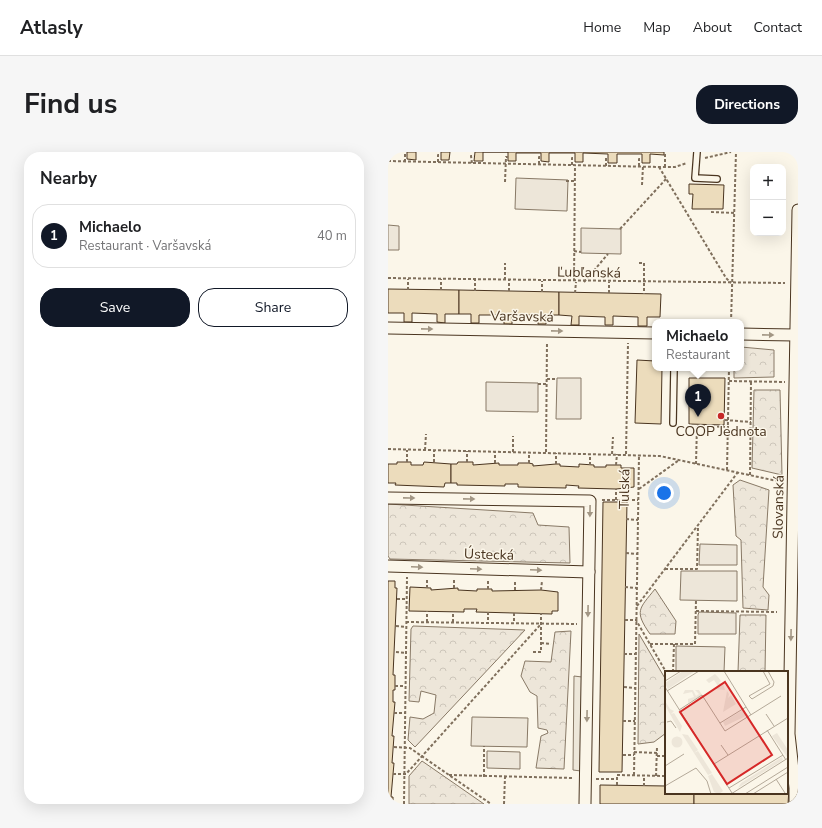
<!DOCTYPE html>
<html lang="en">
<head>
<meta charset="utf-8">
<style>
	body { margin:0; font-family:"Nunito Sans",sans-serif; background:#f6f6f6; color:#202124 }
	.controls { position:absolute; right:12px; top:12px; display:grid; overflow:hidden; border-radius:8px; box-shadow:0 4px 16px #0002 }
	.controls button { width:36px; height:36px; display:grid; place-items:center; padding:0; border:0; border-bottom:1px solid #e0e0e0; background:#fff; color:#202124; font:20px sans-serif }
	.you { position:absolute; left:276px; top:341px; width:14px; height:14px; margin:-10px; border:3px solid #fff; border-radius:50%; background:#1a73e8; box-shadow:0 0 0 6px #1a73e833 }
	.badge { display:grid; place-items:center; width:26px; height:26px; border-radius:50%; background:#111827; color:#fff; font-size:13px; font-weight:700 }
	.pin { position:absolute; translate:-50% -33px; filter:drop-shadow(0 1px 2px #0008) }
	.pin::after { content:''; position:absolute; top:21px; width:14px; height:12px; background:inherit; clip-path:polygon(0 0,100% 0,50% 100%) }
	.popup { position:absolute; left:264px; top:167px; width:92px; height:52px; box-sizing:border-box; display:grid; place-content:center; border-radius:8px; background:#fff; filter:drop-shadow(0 1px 3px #0005); font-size:13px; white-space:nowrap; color:#757577 }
	.popup b { font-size:15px; color:#202124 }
	.popup::after { content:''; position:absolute; left:50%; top:100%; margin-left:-8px; border:8px solid transparent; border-top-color:#fff }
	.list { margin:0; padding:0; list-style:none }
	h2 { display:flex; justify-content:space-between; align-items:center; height:52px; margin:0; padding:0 16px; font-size:17px }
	h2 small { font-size:13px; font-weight:400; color:#757577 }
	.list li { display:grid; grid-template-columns:26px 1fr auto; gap:12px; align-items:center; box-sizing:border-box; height:64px; margin:0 8px 8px; padding:0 8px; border:1px solid #e0e0e0; border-radius:16px }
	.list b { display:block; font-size:15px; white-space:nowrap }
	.list p { margin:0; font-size:13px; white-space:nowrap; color:#757577 }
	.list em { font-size:13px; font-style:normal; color:#757577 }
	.actions { display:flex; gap:8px; padding:12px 16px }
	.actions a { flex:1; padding:9px 0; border:1px solid #111827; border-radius:16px; text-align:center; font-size:14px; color:#111827 }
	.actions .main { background:#111827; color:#fff }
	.map { position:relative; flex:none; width:410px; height:652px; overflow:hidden; border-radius:16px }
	header { display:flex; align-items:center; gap:24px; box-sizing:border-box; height:56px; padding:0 20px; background:#fff; border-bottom:1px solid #e0e0e0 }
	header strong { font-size:19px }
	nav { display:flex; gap:22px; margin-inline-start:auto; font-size:14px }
	.intro { display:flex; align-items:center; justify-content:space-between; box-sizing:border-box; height:96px; padding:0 24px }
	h1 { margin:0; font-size:28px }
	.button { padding:10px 18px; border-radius:16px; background:#111827; color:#fff; font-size:14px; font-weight:700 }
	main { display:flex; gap:24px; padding:0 24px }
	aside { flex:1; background:#fff; border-radius:16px; box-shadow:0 4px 16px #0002 }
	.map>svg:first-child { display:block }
	.forest { fill:url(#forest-crowns); stroke:#887966 }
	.pitch { fill:#ede6d9; stroke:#887966 }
	.parking { fill:#ede7d9; stroke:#887966 }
	.building { fill:#ecdcbc; stroke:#4a3520 }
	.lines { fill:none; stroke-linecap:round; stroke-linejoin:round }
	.lane-casing { stroke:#4a3520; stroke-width:8 }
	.street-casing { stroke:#4a3520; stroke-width:13 }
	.path { stroke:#7f6f5c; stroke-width:2; stroke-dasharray:3 2; stroke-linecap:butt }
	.lane { stroke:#fbf6e9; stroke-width:5.5 }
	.street { stroke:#fbf6e9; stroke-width:11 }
	.oneway { fill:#a29684 }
	.poi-dot { fill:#c62828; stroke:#fbf6e9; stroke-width:1.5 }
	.labels { text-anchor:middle; stroke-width:3; stroke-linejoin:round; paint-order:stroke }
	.street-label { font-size:14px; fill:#4a3520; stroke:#fbf6e9 }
	.poi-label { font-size:14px; fill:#4a3520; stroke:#fbf6e9 }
	.inset-road { fill:none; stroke:#b4a999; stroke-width:1 }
	.view { fill:#d62828; fill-opacity:0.15; stroke:#d62828; stroke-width:2 }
	.inset-edge { fill:none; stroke:#4a3520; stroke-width:2 }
</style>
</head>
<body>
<header>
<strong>Atlasly</strong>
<nav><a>Home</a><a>Map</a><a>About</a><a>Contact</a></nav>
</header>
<div class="intro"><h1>Find us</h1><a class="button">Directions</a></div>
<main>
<aside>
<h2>Nearby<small></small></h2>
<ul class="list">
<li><span class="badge">1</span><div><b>Michaelo</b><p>Restaurant · Varšavská</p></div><em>40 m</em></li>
</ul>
<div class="actions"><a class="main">Save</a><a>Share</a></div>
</aside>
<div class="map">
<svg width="410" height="652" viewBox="0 0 410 652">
	<defs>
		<pattern id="forest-crowns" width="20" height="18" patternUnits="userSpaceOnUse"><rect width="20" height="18" fill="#ede6d9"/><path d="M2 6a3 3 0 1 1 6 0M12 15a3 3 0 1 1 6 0" fill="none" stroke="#cdc6ba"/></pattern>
	</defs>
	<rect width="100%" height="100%" fill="#fbf6e9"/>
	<g class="forest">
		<polygon points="353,195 386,198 386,225 346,226 346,216 353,216"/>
		<polygon points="366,238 392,238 394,323 364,316"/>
		<polygon points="352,328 381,338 375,435 381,443 380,458 355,456 353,388 348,384 345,333"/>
		<polygon points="0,352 145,361 150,373 181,375 182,411 2,407 0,404"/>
		<path d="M 267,437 L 288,469 L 287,482 L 262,482 C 246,459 251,457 267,437 Z"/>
		<polygon points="352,463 378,463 377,520 350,520"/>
		<polygon points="25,474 137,478 27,595 20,588 22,565 35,567 46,561 48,543 33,539 31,550 21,549 23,477"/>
		<polygon points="183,479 176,617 148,616 153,584 160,581 159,578 150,576 149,544 142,540 133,524 137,509 163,510 167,480"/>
		<polygon points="251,482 278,528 278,581 266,590 250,592"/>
		<polygon points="34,609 96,652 21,652 21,624"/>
	</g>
	<g class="pitch">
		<polygon points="128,26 180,28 179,59 127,57"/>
		<polygon points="0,73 11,74 11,98 0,98"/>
		<polygon points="193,76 233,77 233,102 193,101"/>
		<polygon points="169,226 193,226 193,267 168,267"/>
		<polygon points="98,230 150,231 150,260 98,259"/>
		<polygon points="312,392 349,393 349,413 311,413"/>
		<polygon points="293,419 349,419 349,449 292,448"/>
		<polygon points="311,460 348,461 348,482 310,482 310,463"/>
		<polygon points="288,494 337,495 336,520 288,520"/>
		<polygon points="84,565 140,566 139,595 83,594"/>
		<polygon points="99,599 132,600 132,617 99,616"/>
	</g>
	<polygon class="parking" points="186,524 194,525 193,619 185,618"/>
	<g class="building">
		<polygon points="19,0 28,0 28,8 19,7"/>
		<polygon points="53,0 62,0 61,8 53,8"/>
		<polygon points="87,0 276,0 276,3 262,2 262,11 254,11 254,2 229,2 229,11 220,11 220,2 195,1 195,10 187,10 187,1 161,1 161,10 153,9 153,1 128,1 128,9 120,9 120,0 95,0 95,9 86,9"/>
		<polygon points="301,32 336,33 335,57 304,57 305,42 301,42"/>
		<polygon points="0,137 71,138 71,162 57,162 57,171 49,170 49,162 24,161 24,170 16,170 16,161 0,161"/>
		<polygon points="71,138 171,140 171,163 158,163 158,172 150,172 150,163 124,163 124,172 116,172 116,163 91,163 91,171 83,171 83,162 71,162"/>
		<polygon points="171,140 273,142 272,165 259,165 259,174 250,174 250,165 225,164 225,173 217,173 217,165 191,164 191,173 183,173 184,164 171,163"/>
		<polygon points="249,208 267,209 267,216 274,216 273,272 247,271"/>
		<polygon points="301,226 337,226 336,273 301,272"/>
		<polygon points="9,310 23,310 23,313 35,313 36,310 63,312 63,331 57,331 56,335 7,333 8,331 0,331 0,312 9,312"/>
		<polygon points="70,310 85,310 85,313 111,311 111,313 130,313 130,311 141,311 145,312 145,314 168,312 172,312 172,314 191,315 191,312 206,313 206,315 218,315 218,313 233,313 233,316 246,316 246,335 228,337 190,336 191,334 178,333 178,336 130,335 130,332 117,332 117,334 69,333 69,331 63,331 63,312 69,312"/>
		<polygon points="215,350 239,350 234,620 211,620"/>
		<polygon points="0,429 7,429 7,436 9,436 5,523 7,523 7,538 5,538 5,550 7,550 4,584 6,584 4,611 6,611 3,645 5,645 5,652 0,652"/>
		<polygon points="22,435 43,436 43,438 70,436 70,438 89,439 89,437 104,437 104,439 153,438 170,440 170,459 164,459 164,462 88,460 89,457 76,457 76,460 21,459"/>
		<polygon points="212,633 278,634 278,641 306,641 306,652 212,652"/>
		<polygon points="399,636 401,636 400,652 306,652 306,641 399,641"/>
	</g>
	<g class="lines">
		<defs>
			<g id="lane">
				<polyline points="309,0 307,26 329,27"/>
				<polyline points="285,271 286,216"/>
			</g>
			<g id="street">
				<polyline points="0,176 267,181"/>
				<polyline points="353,182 407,183"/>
				<polyline points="0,346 202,349 197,652"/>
				<polyline points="0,414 201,420"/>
				<polyline points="407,652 407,636 401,582 410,58"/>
			</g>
		</defs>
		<use href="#lane" class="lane-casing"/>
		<use href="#street" class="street-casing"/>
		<g class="path">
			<polyline points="317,6 343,0"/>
			<polyline points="0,9 271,15 287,15 299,11"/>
			<polyline points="17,10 17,2 19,3"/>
			<polyline points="50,10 50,3 53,3"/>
			<polyline points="84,11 83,4 86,4"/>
			<polyline points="151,12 151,5 153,5"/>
			<polyline points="184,13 184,6 187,6"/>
			<polyline points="218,14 218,6 220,6"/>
			<polyline points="251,14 251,7 254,7"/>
			<polyline points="271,15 338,126 343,131"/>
			<polyline points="277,15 277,0"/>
			<polyline points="178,29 187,29"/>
			<polyline points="117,30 118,5 120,5"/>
			<polyline points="254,33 255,14"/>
			<polyline points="323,60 347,61"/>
			<polyline points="232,77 278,27"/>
			<polyline points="186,99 193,100"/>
			<polyline points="251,111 256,111 256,142"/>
			<polyline points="0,126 397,131"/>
			<polyline points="117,128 117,111"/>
			<polyline points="186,129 187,13"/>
			<polyline points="196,130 220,102"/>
			<polyline points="20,138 20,127"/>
			<polyline points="53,138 53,127"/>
			<polyline points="87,139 87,128"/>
			<polyline points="121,139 121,128"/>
			<polyline points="154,140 154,129"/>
			<polyline points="187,141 188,130"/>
			<polyline points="221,141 221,130"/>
			<polyline points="343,170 348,0"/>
			<polyline points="159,227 169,227"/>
			<polyline points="341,229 397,230"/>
			<polyline points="150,232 159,232"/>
			<polyline points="337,268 363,270"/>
			<polyline points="309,274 341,275"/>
			<polyline points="0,297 272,304 394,330"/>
			<polyline points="37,298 38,282"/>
			<polyline points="125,300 125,284"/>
			<polyline points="158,300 159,190"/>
			<polyline points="224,302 225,285"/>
			<polyline points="238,302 240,191"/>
			<polyline points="19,310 19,298"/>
			<polyline points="46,310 46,298"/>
			<polyline points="79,310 79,299"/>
			<polyline points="107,311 107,300"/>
			<polyline points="141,311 141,301"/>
			<polyline points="168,312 168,301"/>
			<polyline points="308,312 309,272"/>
			<polyline points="202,313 202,302"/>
			<polyline points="228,313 229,302"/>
			<polyline points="339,318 341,216"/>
			<polyline points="362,323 363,229"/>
			<polyline points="251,337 291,308"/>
			<polyline points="214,348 250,348"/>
			<polyline points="228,348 228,337"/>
			<polyline points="238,367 250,368"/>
			<polyline points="238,401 249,402"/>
			<polyline points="277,417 309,417 310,375"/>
			<polyline points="237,435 249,436"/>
			<polyline points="39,436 39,427"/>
			<polyline points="66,436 66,428"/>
			<polyline points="100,437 100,428"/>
			<polyline points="127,438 127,429"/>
			<polyline points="153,438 154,429"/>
			<polyline points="9,447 18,447"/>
			<polyline points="249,454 350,320"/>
			<polyline points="308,459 389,460"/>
			<polyline points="100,460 100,471"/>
			<polyline points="126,461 126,471"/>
			<polyline points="237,468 248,468 278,520"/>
			<polyline points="18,470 189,472"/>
			<polyline points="39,470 39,459"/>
			<polyline points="65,470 65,460"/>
			<polyline points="8,474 18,475"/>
			<polyline points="153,491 163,492"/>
			<polyline points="262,492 307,492 308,448"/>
			<polyline points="8,500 18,501"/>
			<polyline points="145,500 153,500 153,461"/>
			<polyline points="236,502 248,502"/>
			<polyline points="285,520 286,492"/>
			<polyline points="7,534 17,534"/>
			<polyline points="236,535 247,536"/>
			<polyline points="6,561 17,561"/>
			<polyline points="235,569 247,569"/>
			<polyline points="6,595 22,596 103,652"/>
			<polyline points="246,600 269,601"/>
			<polyline points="235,603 246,603"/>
			<polyline points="269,604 278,604"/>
			<polyline points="5,622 18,622 153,472"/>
			<polyline points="61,623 185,626"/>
			<polyline points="246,623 251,303"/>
			<polyline points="268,624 269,595"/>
			<polyline points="96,625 96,594"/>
			<polyline points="208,627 229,627"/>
			<polyline points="229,633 229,623 278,624"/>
			<polyline points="256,634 256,623"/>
			<polyline points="16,652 19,425"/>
			<polyline points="116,652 117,625"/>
		</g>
		<use href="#lane" class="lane"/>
		<use href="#street" class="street"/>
	</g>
	<defs><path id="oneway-solid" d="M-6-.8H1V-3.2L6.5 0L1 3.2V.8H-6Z"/></defs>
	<g class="oneway">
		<use href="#oneway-solid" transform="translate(39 177) rotate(1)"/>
		<use href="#oneway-solid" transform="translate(169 179) rotate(1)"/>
		<use href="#oneway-solid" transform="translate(380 183) rotate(1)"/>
		<use href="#oneway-solid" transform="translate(21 346) rotate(1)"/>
		<use href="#oneway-solid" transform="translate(81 347) rotate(1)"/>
		<use href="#oneway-solid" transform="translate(202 359) rotate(91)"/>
		<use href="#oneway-solid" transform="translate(29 415) rotate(2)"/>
		<use href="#oneway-solid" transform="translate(88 417) rotate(2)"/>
		<use href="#oneway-solid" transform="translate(148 418) rotate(2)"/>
		<use href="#oneway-solid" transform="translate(200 459) rotate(91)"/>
		<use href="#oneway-solid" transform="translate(403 483) rotate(91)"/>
		<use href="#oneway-solid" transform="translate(199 564) rotate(91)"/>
	</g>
	<circle class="poi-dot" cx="333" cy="264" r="4"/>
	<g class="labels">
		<g class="street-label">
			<text transform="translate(201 120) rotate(1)" y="5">Ľubľanská</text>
			<text transform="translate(134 164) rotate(1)" y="5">Varšavská</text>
			<text transform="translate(236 337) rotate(-89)" y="5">Tulská</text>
			<text transform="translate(390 355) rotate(-89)" y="5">Slovanská</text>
			<text transform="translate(101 402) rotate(2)" y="5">Ústecká</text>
		</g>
		<g class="poi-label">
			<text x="333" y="284">COOP Jednota</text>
		</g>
	</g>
	<g transform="translate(277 519)">
		<rect width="123" height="123" fill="#fbf6e9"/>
		<path d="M 112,62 L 123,79 L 123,87 L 107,65 ZM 117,86 L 118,89 L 73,117 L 76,112 Z" fill="#ede6d9"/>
		<path d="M 18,0 L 30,0 L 3,18 L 0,12 ZM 50,3 L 53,6 L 56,10 L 54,12 L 58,13 L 60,19 L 49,18 L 53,15 L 49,9 L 44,12 L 41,9 ZM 20,19 L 28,19 L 31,25 L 34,23 L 30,19 L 34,19 L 37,24 L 23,32 L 23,28 L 29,26 L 27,21 L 18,23 ZM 62,20 L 64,23 L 63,27 L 66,24 L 71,33 L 58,41 ZM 0,30 L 5,38 L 9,40 L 6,43 L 9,42 L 17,55 L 15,61 L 0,34 ZM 78,39 L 83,44 L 60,55 L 58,51 ZM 17,63 L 23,64 L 33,79 L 29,82 ZM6.5 71a5.5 5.5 0 1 1 11 0a5.5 5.5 0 1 1-11 0ZM 33,80 L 47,102 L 43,104 L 29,82 ZM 47,103 L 58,120 L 54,123 L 49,121 L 43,105 Z" fill="#ede6d9"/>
		<path class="inset-road" d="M 59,0 L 86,44M 98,0 L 105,13 L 84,25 L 87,28 L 108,15 L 109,11 L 103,0M 0,10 L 16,0M 0,16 L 67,122M 2,20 L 34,0M 14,39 L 37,24 L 60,60 L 116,25M 101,43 L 109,55M 2,51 L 6,50 L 11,57M 55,52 L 81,36M 102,59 L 121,89M 56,74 L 63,84M 49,93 L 123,47M 0,95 L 19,83M 111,108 L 120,122M 0,115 L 31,97 L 42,110 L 46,123M 64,117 L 118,84M 66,123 L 123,87M 80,123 L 123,96M 88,123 L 123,101"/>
		<path class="view" d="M 60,11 L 107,84 L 62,113 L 15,41 Z"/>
		<rect width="123" height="123" class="inset-edge"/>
	</g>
</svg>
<div class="controls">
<button>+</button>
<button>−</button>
</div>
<div class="you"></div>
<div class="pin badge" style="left:310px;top:265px">1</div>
<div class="popup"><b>Michaelo</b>Restaurant</div>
</div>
</main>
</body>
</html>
